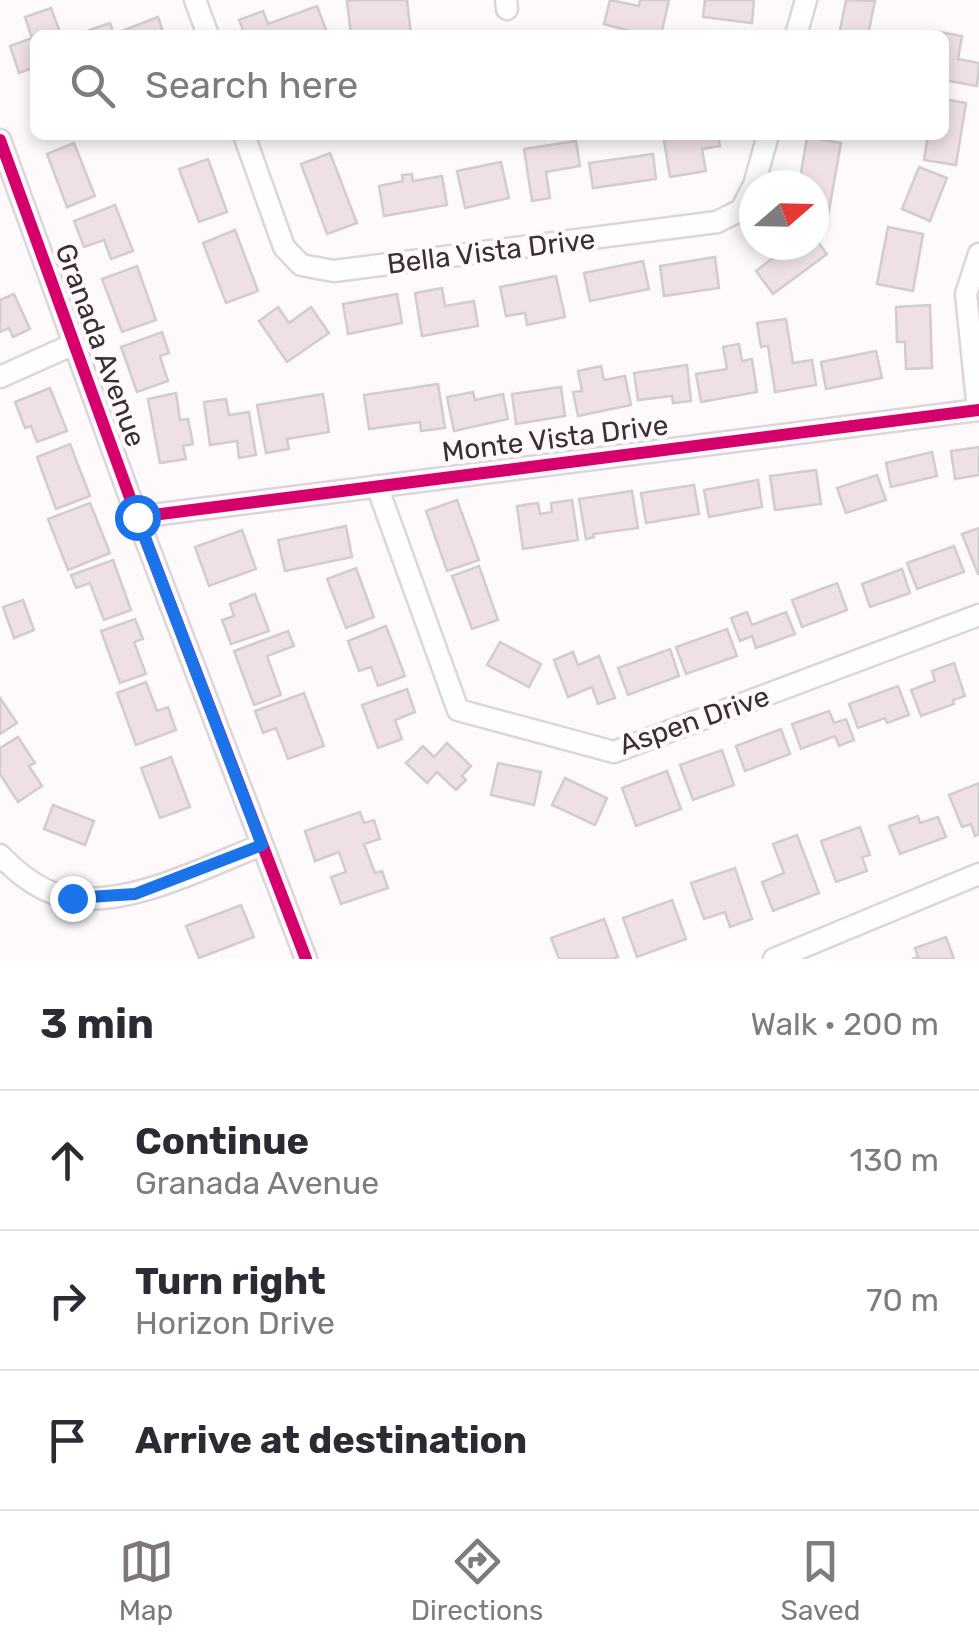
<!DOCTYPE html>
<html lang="en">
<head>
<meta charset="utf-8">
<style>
	body { margin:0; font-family:Rubik,sans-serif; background:#f7f7f7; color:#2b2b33 }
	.compass { position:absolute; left:739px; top:170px; width:90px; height:90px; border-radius:50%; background:#fff; box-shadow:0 5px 15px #0003; rotate:70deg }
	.stop { position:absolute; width:30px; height:30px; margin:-22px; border:8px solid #1a73e8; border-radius:50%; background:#fff }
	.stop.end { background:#1a73e8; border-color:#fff; box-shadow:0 2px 10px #0008 }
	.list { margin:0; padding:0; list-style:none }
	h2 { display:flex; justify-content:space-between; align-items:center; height:130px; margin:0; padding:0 40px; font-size:42px }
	h2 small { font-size:32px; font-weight:400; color:#7c7c81 }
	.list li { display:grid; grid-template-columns:65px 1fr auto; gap:30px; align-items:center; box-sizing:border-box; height:140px; padding:0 40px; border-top:2px solid #e1e1e2 }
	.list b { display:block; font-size:38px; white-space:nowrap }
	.list p { margin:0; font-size:32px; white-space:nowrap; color:#7c7c81 }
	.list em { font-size:32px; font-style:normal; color:#7c7c81 }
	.icon { flex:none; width:55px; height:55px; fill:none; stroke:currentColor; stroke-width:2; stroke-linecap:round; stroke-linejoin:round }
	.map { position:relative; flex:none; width:979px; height:959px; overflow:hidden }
	.search { position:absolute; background:#fff; box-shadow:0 5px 15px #0003; left:30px; right:30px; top:30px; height:110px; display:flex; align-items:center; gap:25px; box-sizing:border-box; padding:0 35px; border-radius:15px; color:#7c7c81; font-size:38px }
	.sheet { height:550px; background:#fff }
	nav { display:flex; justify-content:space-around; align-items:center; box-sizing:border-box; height:140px; border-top:2px solid #e1e1e2; background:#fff; font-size:28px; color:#7c7c81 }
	nav a { display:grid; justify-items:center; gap:5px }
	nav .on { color:#7e767b }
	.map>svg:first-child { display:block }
	.building { fill:#eee0e3; stroke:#d3ccce; stroke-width:2.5 }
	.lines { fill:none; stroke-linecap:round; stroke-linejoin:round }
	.minor-casing { stroke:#dcd5d9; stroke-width:25 }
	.minor { stroke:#fffeff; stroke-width:20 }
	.cycleway-casing { stroke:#fff9fc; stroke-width:19 }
	.cycleway { stroke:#d6006c; stroke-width:12 }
	.route { stroke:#1a73e8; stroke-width:12 }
	.labels { text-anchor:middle; stroke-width:9; stroke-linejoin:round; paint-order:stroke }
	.street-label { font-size:28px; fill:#392f35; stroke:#fff9fc }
</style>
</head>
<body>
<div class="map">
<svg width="979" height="959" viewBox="0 0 979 959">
	<rect width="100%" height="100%" fill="#fefafc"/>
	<g class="building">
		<polygon points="356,0 407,0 411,35 351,35 347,1"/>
		<polygon points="610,0 639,6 640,0 669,0 661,35 645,35 604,24"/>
		<polygon points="705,0 754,0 752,23 703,17"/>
		<polygon points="846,0 875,1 868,35 839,35"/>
		<polygon points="317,6 328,35 245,35 239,20 263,11 268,24"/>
		<polygon points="51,8 61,35 35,35 35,67 19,73 10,46 32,38 25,17"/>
		<polygon points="158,17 164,35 90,35 89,30 110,23 114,34"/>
		<polygon points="934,31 962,36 958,59 979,63 977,86 944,80 944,35 934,35"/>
		<polygon points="944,99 966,103 956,165 924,160 928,135 944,135"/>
		<polygon points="663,135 718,135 720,146 702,149 706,171 670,177"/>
		<polygon points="807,137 841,143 828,216 814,213 814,185 799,185"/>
		<polygon points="576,141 580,166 546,172 550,198 532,201 524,149"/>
		<polygon points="74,143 95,196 67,207 47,154"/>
		<polygon points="330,153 357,223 327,234 301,164"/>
		<polygon points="653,154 656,179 593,188 589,163"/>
		<polygon points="208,159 227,212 199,222 179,169"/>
		<polygon points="501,162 509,198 465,208 457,171"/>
		<polygon points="919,167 947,178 930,221 902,209"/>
		<polygon points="412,174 413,181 442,176 447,205 384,216 379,186 403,181 402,175"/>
		<polygon points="115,205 133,251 111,259 104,240 84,247 74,221"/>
		<polygon points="888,227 923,234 913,291 877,284"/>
		<polygon points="235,230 258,291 226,303 203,243"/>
		<polygon points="814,237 827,254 773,294 756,271 786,248 784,245 814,245"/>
		<polygon points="715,257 719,288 664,296 660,266"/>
		<polygon points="643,261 649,289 590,301 584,273"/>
		<polygon points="137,266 156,320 122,332 102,279"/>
		<polygon points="556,276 565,317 527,325 525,313 506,316 500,287"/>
		<polygon points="442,288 445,306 474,301 478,326 422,336 415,293"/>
		<polygon points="14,294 30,329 13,337 9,328 0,332 0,300"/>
		<polygon points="397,294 402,323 348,334 343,304"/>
		<polygon points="930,305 932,368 906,369 905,342 897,342 896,307"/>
		<polygon points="278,307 289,323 311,307 329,333 287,362 259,321"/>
		<polygon points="786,319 793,363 812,360 816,385 775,392 768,346 761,347 757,323"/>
		<polygon points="162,332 169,353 160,356 168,381 137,392 121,347"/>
		<polygon points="739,344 742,361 752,359 757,392 701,402 696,374 727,369 723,347"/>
		<polygon points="876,351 882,378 826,389 821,362"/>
		<polygon points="687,365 691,401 673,403 672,396 638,400 634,373"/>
		<polygon points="601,366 604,380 625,376 631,405 578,416 573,392 582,391 578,371"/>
		<polygon points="438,384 445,428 421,431 420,422 369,429 364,395"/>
		<polygon points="561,387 565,416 516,424 512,394"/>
		<polygon points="50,388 67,431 37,442 31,426 25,428 15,402"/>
		<polygon points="473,392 475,400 503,394 508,419 454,431 447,397"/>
		<polygon points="176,393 180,420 188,419 193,444 183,446 186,459 160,463 148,399"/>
		<polygon points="323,394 329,432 287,439 289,449 266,453 257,405"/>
		<polygon points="226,399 229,415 249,412 256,455 239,458 237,441 210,445 204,402"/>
		<polygon points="70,444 90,496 56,509 37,457"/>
		<polygon points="979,447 979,475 955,479 951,451"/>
		<polygon points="932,452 937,476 891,487 886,463"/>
		<polygon points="816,470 821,504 775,510 770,476"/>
		<polygon points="877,475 886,500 846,513 837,488"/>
		<polygon points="758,480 762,507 709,517 704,490"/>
		<polygon points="694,485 699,514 646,523 641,493"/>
		<polygon points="632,491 638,528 593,534 594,537 586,539 579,499"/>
		<polygon points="457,500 479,560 447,571 426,511"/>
		<polygon points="572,500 578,540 523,549 517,506 538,503 540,514 552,512 551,503"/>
		<polygon points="90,503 110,553 68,570 48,519"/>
		<polygon points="346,526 352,557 285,571 278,540"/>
		<polygon points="979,528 979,574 978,574 962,534"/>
		<polygon points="242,530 256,569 209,586 195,547"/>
		<polygon points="954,546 964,572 917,589 907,563"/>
		<polygon points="113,560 131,610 104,620 90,583 76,588 71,575"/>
		<polygon points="479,566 498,620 472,629 452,576"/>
		<polygon points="356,568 374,617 346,628 327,579"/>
		<polygon points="902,569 910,593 870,607 862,584"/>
		<polygon points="837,583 847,610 802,627 792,600"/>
		<polygon points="255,594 269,631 231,644 222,620 234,616 230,604"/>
		<polygon points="23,600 34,630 14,638 3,607"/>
		<polygon points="747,612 752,625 786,612 795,634 756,648 752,636 740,641 731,618"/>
		<polygon points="135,619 143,639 134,642 146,674 120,683 101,631"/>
		<polygon points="386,626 405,676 378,686 371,667 359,671 348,641"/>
		<polygon points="727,629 737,656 686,674 676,647"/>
		<polygon points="288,631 294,646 267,656 281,695 254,705 234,651"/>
		<polygon points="500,642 541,664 529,687 487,665"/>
		<polygon points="670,649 679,676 628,695 618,668"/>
		<polygon points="573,652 578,665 599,656 615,698 598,704 592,687 568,697 554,660"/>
		<polygon points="954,663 965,696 953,700 954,704 921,716 911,690 935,681 932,671"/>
		<polygon points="146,682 157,711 168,707 176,730 136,745 117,693"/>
		<polygon points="898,686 909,715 887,723 885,718 858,728 849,704"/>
		<polygon points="407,689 415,712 395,720 402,739 378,748 362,705"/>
		<polygon points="304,693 324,746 288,759 276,728 263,733 255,711"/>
		<polygon points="0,698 17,723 0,734"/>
		<polygon points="829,711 834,723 846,719 854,740 839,746 835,736 801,749 792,724"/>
		<polygon points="781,729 790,754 745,771 736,746"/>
		<polygon points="18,737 35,763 29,766 42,786 18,802 0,774 0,748"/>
		<polygon points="447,743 471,766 462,776 466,780 456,790 437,772 427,783 406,763 423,746 434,757"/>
		<polygon points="722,750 734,785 693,800 680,765"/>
		<polygon points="171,757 190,807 160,818 141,768"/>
		<polygon points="498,763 541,772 534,805 491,795"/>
		<polygon points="667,771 681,809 636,826 622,788"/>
		<polygon points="565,778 607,798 595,825 552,805"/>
		<polygon points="979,783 979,834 975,836 971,824 962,827 949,795"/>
		<polygon points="53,805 94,821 85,845 44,829"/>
		<polygon points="360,812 364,823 374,820 380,839 364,844 375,873 382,871 388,888 341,904 331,877 346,872 339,852 315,861 305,831"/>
		<polygon points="918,816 920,823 938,817 946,837 900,854 889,826"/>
		<polygon points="860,827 870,855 862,857 867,871 836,882 821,841"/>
		<polygon points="797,835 819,893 773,911 762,882 784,873 773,844"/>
		<polygon points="735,868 752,919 730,927 725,912 704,919 691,883"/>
		<polygon points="672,900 686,939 637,957 623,918"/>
		<polygon points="241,905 254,937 199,958 186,926"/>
		<polygon points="604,919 618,957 612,959 559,959 551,938"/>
		<polygon points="946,937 954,959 912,959 918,957 915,948"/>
	</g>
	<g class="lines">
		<defs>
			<g id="minor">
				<polyline points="195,0 208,35"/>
				<polyline points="506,0 507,9"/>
				<polyline points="796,35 806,0"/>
				<polyline points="244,135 284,247 301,265 334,271 717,222 741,210 754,185 768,135"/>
				<polyline points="0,140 137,517 306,959"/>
				<polyline points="0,377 74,344"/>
				<polyline points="978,410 966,294 979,254"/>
				<polyline points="377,486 458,710 614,752 979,615"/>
				<polyline points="137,517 979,410"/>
				<path d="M 0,855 C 20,876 45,895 74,898 C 134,905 207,866 262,845"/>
				<polyline points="774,959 979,874"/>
			</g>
		</defs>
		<use href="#minor" class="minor-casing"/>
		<use href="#minor" class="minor"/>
		<defs>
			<g id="cycleway">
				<polyline points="0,140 137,517 306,959"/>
				<polyline points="137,517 979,410"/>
			</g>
		</defs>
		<use href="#cycleway" class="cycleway-casing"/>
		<use href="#cycleway" class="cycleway"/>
	</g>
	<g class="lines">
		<polyline class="route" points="72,898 135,894 262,845 137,517"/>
	</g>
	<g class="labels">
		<g class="street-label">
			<text transform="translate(491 251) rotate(-7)" y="10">Bella Vista Drive</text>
			<text transform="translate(101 345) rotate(70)" y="10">Granada Avenue</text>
			<text transform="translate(555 438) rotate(-7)" y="10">Monte Vista Drive</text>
			<text transform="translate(694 720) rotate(-19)" y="10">Aspen Drive</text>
		</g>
	</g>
</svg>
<svg class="compass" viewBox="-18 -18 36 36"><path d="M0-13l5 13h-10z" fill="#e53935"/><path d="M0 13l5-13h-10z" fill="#7c7c81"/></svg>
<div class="stop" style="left:137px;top:517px"></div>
<div class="stop end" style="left:72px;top:898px"></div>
<div class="search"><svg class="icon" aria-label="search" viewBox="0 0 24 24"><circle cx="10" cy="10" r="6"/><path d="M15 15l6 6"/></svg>Search here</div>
</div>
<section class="sheet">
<h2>3 min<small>Walk · 200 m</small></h2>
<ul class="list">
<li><svg class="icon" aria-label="ahead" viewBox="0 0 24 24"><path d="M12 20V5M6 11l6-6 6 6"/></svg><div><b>Continue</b><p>Granada Avenue</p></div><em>130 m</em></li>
<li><svg class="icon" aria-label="right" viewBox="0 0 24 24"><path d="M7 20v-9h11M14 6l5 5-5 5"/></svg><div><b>Turn right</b><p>Horizon Drive</p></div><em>70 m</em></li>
<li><svg class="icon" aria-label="arrive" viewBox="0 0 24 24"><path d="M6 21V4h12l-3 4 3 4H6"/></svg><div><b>Arrive at destination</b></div></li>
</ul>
</section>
<nav>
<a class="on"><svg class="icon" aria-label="map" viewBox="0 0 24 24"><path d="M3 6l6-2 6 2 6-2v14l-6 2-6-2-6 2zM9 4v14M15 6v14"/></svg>Map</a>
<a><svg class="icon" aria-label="directions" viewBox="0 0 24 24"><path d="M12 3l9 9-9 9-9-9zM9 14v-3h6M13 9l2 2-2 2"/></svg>Directions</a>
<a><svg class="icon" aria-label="saved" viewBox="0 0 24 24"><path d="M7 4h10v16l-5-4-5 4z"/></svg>Saved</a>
</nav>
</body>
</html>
